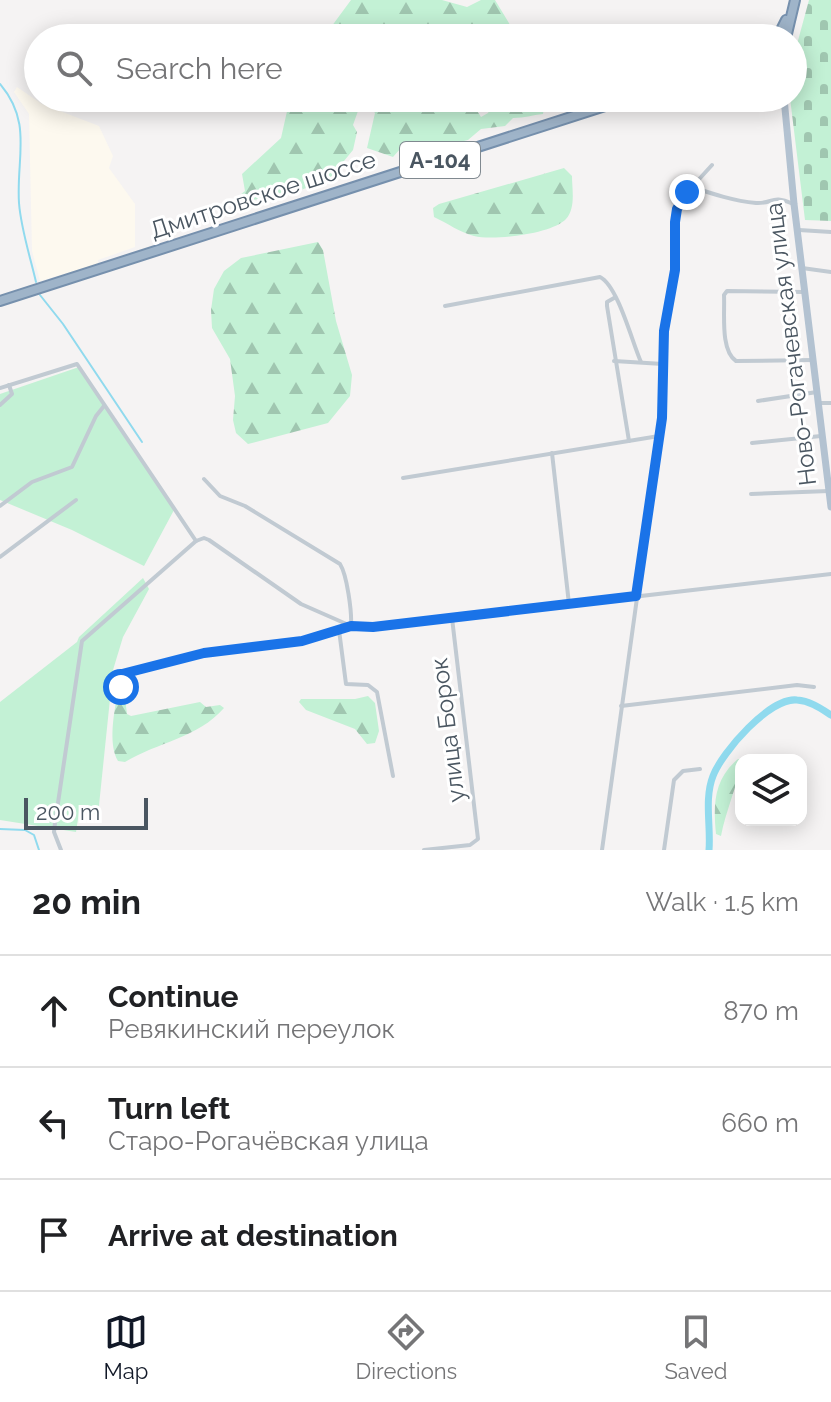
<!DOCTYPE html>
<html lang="en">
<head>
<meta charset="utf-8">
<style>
	body { margin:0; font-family:Raleway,sans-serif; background:#f2f2f2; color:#202124 }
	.controls { position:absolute; right:24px; bottom:24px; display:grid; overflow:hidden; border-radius:16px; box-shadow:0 4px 20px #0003 }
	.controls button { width:72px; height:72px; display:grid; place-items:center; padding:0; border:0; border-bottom:2px solid #e0e0e0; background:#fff; color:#202124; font:40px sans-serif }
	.scale { position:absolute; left:24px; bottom:20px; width:124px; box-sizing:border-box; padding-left:8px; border:4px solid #4a5661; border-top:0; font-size:22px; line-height:28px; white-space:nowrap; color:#4a5661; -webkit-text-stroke:6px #fff; paint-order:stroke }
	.stop { position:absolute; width:24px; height:24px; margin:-18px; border:6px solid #1a73e8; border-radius:50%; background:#fff }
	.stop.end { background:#1a73e8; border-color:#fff; box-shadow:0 2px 8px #0008 }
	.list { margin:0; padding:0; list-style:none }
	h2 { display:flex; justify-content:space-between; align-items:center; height:104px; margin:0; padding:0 32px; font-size:34px }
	h2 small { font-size:26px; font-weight:400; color:#757577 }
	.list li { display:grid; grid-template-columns:52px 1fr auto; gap:24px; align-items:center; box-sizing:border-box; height:112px; padding:0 32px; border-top:2px solid #e0e0e0 }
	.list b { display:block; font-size:30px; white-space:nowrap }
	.list p { margin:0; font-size:26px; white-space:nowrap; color:#757577 }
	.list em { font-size:26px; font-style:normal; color:#757577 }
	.icon { flex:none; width:44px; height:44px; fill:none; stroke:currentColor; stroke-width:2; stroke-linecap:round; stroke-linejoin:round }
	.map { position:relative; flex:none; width:831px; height:850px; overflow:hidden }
	.search { position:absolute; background:#fff; box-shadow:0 4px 20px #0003; left:24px; right:24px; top:24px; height:88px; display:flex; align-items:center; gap:20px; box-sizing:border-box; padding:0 28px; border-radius:44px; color:#757577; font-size:30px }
	.sheet { height:440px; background:#fff }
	nav { display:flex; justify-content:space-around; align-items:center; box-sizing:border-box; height:112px; border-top:2px solid #e0e0e0; background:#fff; font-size:22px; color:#757577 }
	nav a { display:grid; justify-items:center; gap:4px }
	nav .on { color:#111827 }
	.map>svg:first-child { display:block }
	.commercial { fill:#fdf9ef }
	.forest { fill:url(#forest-firs) }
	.cemetery { fill:url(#cemetery-stones) }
	.green { fill:#c3f1d5 }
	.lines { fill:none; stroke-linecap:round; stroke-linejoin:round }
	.stream { stroke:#90daee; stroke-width:2 }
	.river { stroke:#90daee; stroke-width:7 }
	.trunk-casing { stroke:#7690ad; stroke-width:12 }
	.minor { stroke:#c1cad2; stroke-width:4 }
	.primary { stroke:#b3c2d1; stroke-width:7 }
	.trunk { stroke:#9fb4c9; stroke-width:8 }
	.route { stroke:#1a73e8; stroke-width:10 }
	.labels { text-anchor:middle; stroke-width:6; stroke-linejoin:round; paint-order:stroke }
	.shield { fill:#fff; stroke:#808990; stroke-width:2 }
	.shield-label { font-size:22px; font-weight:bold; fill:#4a5661 }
	.street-label { font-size:24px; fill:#4a5661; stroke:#fff }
</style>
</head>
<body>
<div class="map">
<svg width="831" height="850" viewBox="0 0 831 850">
	<defs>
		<pattern id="forest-firs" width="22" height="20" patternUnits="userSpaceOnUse" patternTransform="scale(2)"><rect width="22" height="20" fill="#c3f1d5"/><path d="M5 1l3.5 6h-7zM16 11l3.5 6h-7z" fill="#a0c6b0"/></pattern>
		<pattern id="cemetery-stones" width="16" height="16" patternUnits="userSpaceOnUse" patternTransform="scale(2)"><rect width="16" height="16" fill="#c3f1d5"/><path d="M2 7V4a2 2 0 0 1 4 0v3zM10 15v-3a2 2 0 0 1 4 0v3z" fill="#a0c6b0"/></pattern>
	</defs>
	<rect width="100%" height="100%" fill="#f5f3f3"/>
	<polygon class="commercial" points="17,87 42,104 99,126 113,156 109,168 135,204 135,247 98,260 98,264 40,281 32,251 29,114 14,92"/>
	<g class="forest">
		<polygon points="351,0 442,0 467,7 481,0 495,0 518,38 498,38 495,34 483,38 323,38"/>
		<path d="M 290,98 L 475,98 L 473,104 L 481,117 L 488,113 L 496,98 L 550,98 L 545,101 L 543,114 C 532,115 525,118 513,118 L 505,126 L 481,129 L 468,140 L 414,153 L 401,148 L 393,157 L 367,148 L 375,113 L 369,105 L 358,111 L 353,125 L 357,132 L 353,150 L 330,178 L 277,200 L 264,197 L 233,206 L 235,199 L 245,191 L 242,174 L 281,138 Z"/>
		<path d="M 564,168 L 572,176 C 572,189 576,208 566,219 C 552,234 493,241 474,236 C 461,233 447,223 434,217 L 433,208 L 439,204 Z"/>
		<polygon points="318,242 323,250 336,321 352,375 350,396 328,423 248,444 236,433 233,420 235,396 230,359 212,328 211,310 214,289 224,271 241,258"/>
		<path d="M 122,696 L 125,698 L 127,714 L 131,716 L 200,702 L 206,707 L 220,705 L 224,708 C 198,738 158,742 125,762 L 118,761 C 109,746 113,719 116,702 Z"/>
		<polygon points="368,696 375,703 379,731 375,743 367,744 355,729 306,710 299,702 301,699 355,699"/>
		<path d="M 738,759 L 742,760 C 738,784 726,810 721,836 L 716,834 C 713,804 714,779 738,759 Z"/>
	</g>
	<polygon class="cemetery" points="809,0 831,0 831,221 805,220 790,98 793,98 793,73 802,65 793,59"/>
	<g class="green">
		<polygon points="79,367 174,510 144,566 72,530 0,500 0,394"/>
		<polygon points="143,578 149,589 123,637 113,670 98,815 79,812 76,832 0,820 0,702 77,642 79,637"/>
	</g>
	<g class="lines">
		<g class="stream">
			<path d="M 0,84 C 33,123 16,157 19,203 C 21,229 30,256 36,282"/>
			<polyline points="40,295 63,324 142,442"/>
			<polyline points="0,829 25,830 34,835 39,850"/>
		</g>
		<path class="river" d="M 709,850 C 711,826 704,799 713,776 C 722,752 770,697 797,700 C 810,701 820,708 831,715"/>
		<defs>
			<g id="trunk">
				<polyline points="777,38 786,20"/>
				<polyline points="786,38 795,0"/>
				<polyline points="0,301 630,98"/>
			</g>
		</defs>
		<use href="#trunk" class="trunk-casing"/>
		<g class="minor">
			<path d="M 692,187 C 713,194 734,201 756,203 C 774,204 771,194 793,204"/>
			<polyline points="799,230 831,232"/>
			<polyline points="802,268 831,272"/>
			<path d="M 804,292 L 727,291 L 724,295 C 725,313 720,350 736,361 L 813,360"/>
			<polyline points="614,298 607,302 607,306 629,441"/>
			<path d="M 445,306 L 600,277 C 618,286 632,342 641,362"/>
			<polyline points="614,361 663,364"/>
			<polyline points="0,388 77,364 196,541"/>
			<polyline points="758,401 817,392"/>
			<polyline points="818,403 831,403"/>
			<polyline points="0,405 12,394 9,385"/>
			<polyline points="752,443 821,436"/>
			<polyline points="552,453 569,604"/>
			<polyline points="403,478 659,436"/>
			<polyline points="751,494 829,491"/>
			<polyline points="0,506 32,482 72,467 96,416 104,406"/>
			<polyline points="0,557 76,500"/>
			<polyline points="339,630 346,684 368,685 377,692 393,776"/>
			<polyline points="121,687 120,677 122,674 204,653 302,641 351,626 373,627 831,574"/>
			<polyline points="621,706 797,685 814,687"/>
			<path d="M 61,850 L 54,832 L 55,823 L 82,641 L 196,541 L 204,538 L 209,540 L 301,604 L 351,626 C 352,612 347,575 340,564 L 245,506 L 220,496 L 204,479"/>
			<polyline points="424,850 470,845 478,839 452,618"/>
			<polyline points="602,850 662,418 664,331 675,270 675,222 682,198 712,165"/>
			<polyline points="664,850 674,780 683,771 700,769"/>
		</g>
		<polyline class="primary" points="784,98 794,204 831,507"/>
		<use href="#trunk" class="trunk"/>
	</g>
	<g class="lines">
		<polyline class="route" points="121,687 120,677 122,674 204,653 302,641 351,626 373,627 636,596 662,418 664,331 675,270 675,222 677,209 687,192"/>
	</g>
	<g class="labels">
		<rect class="shield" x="400" y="142" width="80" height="36" rx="6"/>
		<g class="shield-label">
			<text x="440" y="168">А-104</text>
		</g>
		<g class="street-label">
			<text transform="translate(263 195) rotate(-18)" y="8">Дмитровское шоссе</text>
			<text transform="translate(791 344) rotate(-97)" y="8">Ново-Рогачевская улица</text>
			<text transform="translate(448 730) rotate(-97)" y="8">улица Борок</text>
		</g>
	</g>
</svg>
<div class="controls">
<button><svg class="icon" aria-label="layers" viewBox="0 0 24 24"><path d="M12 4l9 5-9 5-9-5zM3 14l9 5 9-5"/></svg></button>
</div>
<div class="scale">200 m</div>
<div class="stop" style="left:121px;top:687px"></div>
<div class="stop end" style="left:687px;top:192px"></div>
<div class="search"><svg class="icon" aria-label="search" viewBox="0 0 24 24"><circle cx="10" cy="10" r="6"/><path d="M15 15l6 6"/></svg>Search here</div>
</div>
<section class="sheet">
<h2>20 min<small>Walk · 1.5 km</small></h2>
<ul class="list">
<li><svg class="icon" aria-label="ahead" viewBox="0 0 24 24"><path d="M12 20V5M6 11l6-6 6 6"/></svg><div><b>Continue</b><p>Ревякинский переулок</p></div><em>870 m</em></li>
<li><svg class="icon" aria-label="left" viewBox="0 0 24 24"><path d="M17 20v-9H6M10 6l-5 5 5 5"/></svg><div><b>Turn left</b><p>Старо-Рогачёвская улица</p></div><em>660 m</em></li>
<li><svg class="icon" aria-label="arrive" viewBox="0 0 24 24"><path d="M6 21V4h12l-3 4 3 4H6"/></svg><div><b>Arrive at destination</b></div></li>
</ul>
</section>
<nav>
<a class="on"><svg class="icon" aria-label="map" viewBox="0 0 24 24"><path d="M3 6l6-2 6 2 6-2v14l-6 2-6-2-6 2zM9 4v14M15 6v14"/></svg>Map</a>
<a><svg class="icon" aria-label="directions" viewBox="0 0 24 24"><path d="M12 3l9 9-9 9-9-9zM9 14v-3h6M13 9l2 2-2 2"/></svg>Directions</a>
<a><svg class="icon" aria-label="saved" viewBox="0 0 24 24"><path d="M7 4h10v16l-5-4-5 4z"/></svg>Saved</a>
</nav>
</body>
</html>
